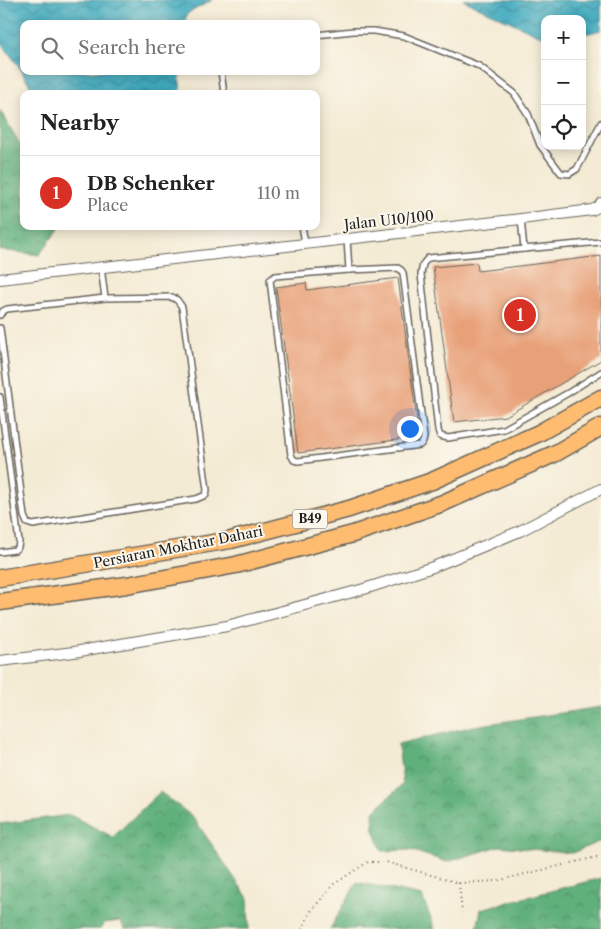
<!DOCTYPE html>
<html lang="en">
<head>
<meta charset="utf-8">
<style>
	body { margin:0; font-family:"Libre Caslon Text",serif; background:#f2f2f2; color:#222 }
	.controls { position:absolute; right:15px; top:15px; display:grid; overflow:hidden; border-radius:10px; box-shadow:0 2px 12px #0003 }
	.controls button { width:45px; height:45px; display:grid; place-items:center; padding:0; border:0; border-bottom:1px solid #e0e0e0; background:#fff; color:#222; font:25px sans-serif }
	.you { position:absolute; left:409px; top:428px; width:18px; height:18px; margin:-12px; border:4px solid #fff; border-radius:50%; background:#1a73e8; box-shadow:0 0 0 8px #1a73e833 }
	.badge { display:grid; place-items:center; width:32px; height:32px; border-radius:50%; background:#d93025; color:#fff; font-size:16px; font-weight:700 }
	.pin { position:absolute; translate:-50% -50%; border:2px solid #fff; box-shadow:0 1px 5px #0006 }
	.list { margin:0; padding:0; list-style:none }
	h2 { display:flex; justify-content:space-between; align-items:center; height:65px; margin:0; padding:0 20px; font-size:21px }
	h2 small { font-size:16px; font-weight:400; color:#767676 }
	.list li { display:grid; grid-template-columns:32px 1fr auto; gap:15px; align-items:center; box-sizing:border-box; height:75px; padding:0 20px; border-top:1px solid #e0e0e0 }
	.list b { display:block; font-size:19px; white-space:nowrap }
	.list p { margin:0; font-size:16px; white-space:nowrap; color:#767676 }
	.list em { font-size:16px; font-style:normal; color:#767676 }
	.icon { flex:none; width:28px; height:28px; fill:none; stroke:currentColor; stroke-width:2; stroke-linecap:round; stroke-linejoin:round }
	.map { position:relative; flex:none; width:601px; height:929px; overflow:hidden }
	.search { position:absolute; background:#fff; box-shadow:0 2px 12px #0003; left:20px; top:20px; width:300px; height:55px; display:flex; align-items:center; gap:12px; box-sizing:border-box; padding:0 18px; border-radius:10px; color:#767676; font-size:19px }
	.panel { position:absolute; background:#fff; box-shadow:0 2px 12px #0003; left:20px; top:90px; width:300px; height:140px; border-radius:10px }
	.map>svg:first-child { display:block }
	.forest { fill:url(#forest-crowns); stroke:#3e664c }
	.water { fill:url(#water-waves); stroke:#2e636d }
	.building { fill:#e8a078 }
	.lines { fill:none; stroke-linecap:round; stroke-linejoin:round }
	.service-casing { stroke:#68645c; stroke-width:8 }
	.minor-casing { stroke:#68645c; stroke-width:12 }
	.primary-casing { stroke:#68645c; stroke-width:19 }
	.path { stroke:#68645c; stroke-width:2; stroke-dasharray:1 4; stroke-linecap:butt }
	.service { stroke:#fff; stroke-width:5 }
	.minor { stroke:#fff; stroke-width:10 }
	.primary { stroke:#febc70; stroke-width:16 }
	.labels { text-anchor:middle; stroke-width:4; stroke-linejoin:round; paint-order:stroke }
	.shield { fill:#fbf7ec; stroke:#5f5e5a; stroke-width:1 }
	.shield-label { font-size:12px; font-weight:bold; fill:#1c1c1c }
	.street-label { font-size:14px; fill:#1c1c1c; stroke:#fbf7ec }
</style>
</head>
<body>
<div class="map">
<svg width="601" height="929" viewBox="0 0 601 929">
	<defs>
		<pattern id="forest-crowns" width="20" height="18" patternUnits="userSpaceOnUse" patternTransform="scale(1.25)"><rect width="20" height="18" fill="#60b07c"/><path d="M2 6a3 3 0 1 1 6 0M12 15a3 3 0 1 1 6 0" fill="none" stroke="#4e8e65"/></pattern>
		<pattern id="water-waves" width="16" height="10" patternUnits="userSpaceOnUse" patternTransform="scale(1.25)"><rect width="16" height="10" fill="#3faabe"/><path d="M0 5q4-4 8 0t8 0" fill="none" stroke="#348a9a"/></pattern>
	</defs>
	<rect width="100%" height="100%" fill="#fbf7ec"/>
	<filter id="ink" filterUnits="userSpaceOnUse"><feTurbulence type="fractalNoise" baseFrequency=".02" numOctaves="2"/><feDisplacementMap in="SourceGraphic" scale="10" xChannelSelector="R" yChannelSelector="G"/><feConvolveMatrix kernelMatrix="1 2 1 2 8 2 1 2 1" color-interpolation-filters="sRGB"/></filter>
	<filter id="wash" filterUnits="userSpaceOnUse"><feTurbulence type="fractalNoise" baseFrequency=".0096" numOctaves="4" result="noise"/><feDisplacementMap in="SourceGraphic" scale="20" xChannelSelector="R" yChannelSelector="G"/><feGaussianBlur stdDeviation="1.12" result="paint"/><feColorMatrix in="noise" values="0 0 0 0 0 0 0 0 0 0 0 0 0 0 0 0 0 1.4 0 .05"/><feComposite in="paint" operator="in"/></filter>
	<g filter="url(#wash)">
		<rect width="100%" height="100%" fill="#f4ebd4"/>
		<g class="forest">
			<polygon points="0,110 24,151 24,226 61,226 39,255 0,250"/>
			<polygon points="601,707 601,841 572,853 499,846 447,862 410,850 382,851 374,830 373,812 403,784 398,744 474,726"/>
			<polygon points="160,792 193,817 248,898 249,929 124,929 121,921 104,923 101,929 0,929 0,824 70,815 113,837"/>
			<polygon points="601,878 601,929 477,929 481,909"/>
			<polygon points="357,882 422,896 435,929 330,929"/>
		</g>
		<g class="water">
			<polygon points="0,0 212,0 187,14 184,24 24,24 24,71 179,71 181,94 35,94 18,65 0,42"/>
			<polygon points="463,0 601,0 601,30 582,35 582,19 545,19 545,38"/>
		</g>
		<g id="blocks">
			<g class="building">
				<polygon points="601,256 601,360 506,416 454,422 433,267 477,263 478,271"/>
				<polygon points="398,278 419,437 298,453 276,287 306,283 307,290"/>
			</g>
		</g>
	</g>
	<g filter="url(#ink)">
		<use href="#blocks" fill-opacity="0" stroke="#68645c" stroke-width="1"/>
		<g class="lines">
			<defs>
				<g id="service">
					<polyline points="316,35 353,31 374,31 404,36 479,66 514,93 528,114 540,145 561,173 569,174 577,169 601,123"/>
					<polyline points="221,71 224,94"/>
					<polyline points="521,219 524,249 601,242"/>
					<polyline points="302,226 305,243"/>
					<polyline points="347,239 349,270"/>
					<polyline points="524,249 428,258 423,264 421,274 438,430 440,436 448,438 504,429 568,393 601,372"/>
					<polygon points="398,268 401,270 403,273 424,437 423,442 420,445 298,461 294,460 291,455 270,280 275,276 349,270"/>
					<polyline points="0,315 3,311 7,309 105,298"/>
					<polyline points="0,328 24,516 27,523 33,525 196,499 206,495 207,490 182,307 177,300 172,297 105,298 101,267"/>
					<polyline points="0,397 19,542 18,547 15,550 0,552"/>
				</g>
				<g id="minor">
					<polyline points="0,279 521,219 592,210 600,206 601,203"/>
					<polyline points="0,661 74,652 227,626 364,589 433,567 520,531 601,489"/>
				</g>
				<g id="primary">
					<polyline points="0,578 231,540 349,509 432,481 539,433 601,398"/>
					<polyline points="0,602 127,585 236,565 353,534 443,503 556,453 601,427"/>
				</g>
			</defs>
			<use href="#service" class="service-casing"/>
			<use href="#minor" class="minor-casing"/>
			<use href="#primary" class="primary-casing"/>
			<g class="path">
				<polyline points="459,883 462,913"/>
				<polyline points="302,929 311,911 334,884 368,862 386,862 459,883 496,881 601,856"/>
			</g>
			<use href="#service" class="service"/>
			<use href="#minor" class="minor"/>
			<use href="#primary" class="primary"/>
		</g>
	</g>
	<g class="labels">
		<rect class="shield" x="292.5" y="509.5" width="35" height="19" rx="4"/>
		<g class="shield-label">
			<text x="310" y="523">B49</text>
		</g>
		<g class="street-label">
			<text transform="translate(389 220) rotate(-6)" y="5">Jalan U10/100</text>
			<text transform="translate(178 547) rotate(-11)" y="5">Persiaran Mokhtar Dahari</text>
		</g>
	</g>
</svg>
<div class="controls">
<button>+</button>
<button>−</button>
<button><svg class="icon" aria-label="locate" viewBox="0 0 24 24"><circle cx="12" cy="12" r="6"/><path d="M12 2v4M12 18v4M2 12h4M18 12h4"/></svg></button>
</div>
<div class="you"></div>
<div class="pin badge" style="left:520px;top:315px">1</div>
<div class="search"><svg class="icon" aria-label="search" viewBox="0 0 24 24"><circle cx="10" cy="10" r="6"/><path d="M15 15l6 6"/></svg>Search here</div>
<section class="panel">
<h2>Nearby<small></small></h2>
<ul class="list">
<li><span class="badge">1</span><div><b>DB Schenker</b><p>Place</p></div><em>110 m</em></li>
</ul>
</section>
</div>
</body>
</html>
